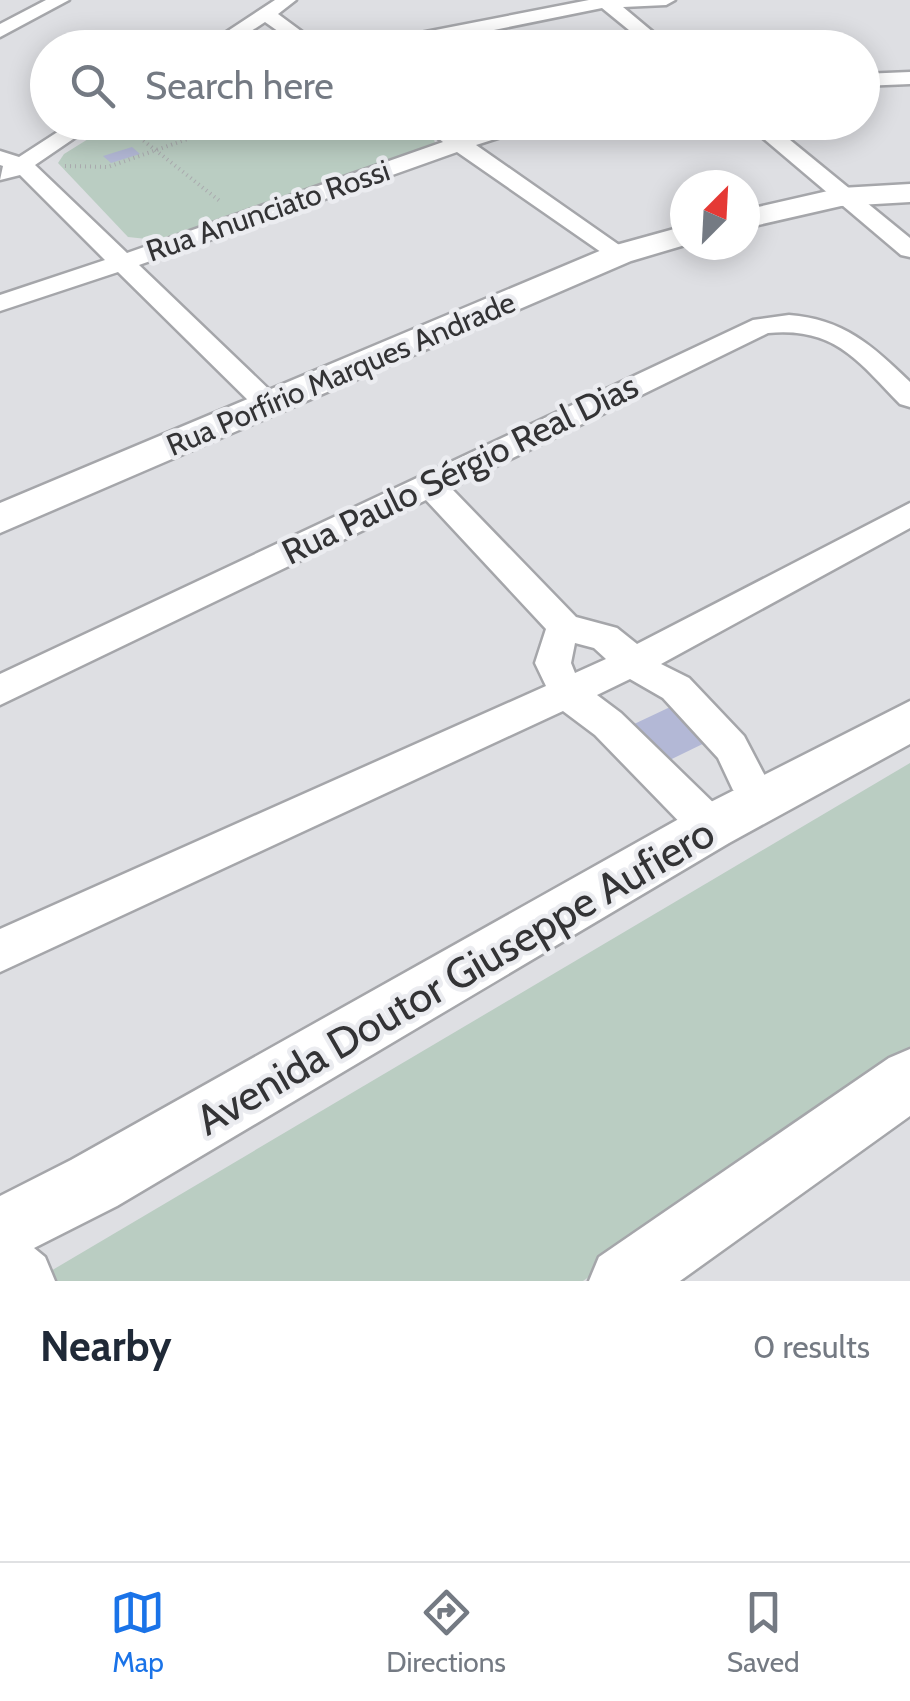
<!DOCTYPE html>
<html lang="en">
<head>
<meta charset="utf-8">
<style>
	body { margin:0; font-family:Cabin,sans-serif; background:#f6f6f7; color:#1f2937 }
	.compass { position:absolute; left:670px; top:170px; width:90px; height:90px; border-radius:50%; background:#fff; box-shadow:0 5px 25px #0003; rotate:24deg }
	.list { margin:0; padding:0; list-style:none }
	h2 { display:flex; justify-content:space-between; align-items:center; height:130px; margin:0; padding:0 40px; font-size:42px }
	h2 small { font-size:32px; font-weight:400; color:#747a83 }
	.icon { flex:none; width:55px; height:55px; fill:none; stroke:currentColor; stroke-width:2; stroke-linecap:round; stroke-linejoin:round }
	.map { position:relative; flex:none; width:910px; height:1281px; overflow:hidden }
	.search { position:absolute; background:#fff; box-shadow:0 5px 25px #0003; left:30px; right:30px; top:30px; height:110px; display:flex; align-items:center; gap:25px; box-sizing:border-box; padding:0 35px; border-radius:55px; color:#747a83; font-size:38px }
	.sheet { height:280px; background:#fff }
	nav { display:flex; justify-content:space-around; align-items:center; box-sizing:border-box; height:140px; border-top:2px solid #e0e1e3; background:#fff; font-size:28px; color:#747a83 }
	nav a { display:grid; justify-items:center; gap:5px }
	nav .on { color:#1a73e8 }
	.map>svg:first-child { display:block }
	.green { fill:#bacdc2 }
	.building { fill:#b3b8d6 }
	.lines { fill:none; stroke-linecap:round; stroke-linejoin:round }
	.minor-casing { stroke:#a5a6aa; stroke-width:5 }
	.tertiary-casing { stroke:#a5a6aa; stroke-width:5 }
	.path { stroke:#aaaaae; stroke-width:4; stroke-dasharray:1 4; stroke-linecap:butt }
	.minor { fill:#fff; fill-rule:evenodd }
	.tertiary { fill:#fff; fill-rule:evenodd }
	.labels { text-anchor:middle; stroke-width:9; stroke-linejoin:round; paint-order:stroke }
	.far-street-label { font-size:30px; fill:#333335; stroke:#ebecf0 }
	.street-label { font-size:35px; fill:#333335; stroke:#ebecf0 }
	.near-street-label { font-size:42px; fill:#333335; stroke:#ebecf0 }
</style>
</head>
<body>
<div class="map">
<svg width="910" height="1281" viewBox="0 0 910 1281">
	<rect width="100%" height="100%" fill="#dedfe3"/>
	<g class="green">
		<polygon points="114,123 412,123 433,136 435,143 432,147 166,241 128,237 58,163 64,154"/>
		<polygon points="910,763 910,1050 583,1281 49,1281 44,1275"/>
	</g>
	<g class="building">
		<polygon points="132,147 140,154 111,163 103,156"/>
		<polygon points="685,700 717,737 643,773 613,734"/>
	</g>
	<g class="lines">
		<defs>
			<g id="minor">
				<polygon points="46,0 69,0 0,37 0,24"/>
				<polygon points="275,0 296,0 278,14 324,48 302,48 265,22 225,48 202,48"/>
				<polygon points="589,0 675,0 666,5 623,7 672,48 651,48 602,8 405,48 365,48 374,42"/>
				<polygon points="910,72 910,84 862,86 862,74"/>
				<polygon points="73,122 98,122 35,165 127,253 443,142 418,122 443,122 462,136 512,122 548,122 476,145 632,254 620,261 611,259 457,152 139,265 280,400 284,406 280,412 260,412 118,272 0,311 0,295 105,260 20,175 0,180 3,166 0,165 0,151 19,157"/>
				<polygon points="744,122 768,122 910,238 910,257 901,255"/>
				<path d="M 789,315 C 843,319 872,345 910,382 L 910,407 L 900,404 C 857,360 835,327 768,333 L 451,488 L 576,617 L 617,628 L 637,644 L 910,503 L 910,528 L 661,664 L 689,678 L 744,736 L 766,778 L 761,790 L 747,795 L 733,790 L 718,758 L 663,698 L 630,679 L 597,695 L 621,713 L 725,814 L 731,827 L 725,840 L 711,845 L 697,840 L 595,735 L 563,711 L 0,972 L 0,929 L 546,686 L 535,663 L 546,629 L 426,500 L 0,705 L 0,674 L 753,320 ZM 575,643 L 594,648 L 606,659 L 575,673 L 571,663 Z"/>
			</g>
			<g id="tertiary">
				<polygon points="910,184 910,202 841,206 745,228 745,210 841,188"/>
				<polygon points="685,226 685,245 631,261 0,533 0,503 609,247"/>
				<polygon points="910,701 910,744 729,843 117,1206 34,1248 45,1257 55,1281 0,1281 0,1196 71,1160 693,811"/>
				<polygon points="910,1049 910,1116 680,1281 589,1281 599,1257 889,1058"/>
			</g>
		</defs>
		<use href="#minor" class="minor-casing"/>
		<use href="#tertiary" class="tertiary-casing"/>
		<g class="path">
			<polyline points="120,122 221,202"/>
			<polyline points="65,166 108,167 236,122"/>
		</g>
		<use href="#minor" class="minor"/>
		<use href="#tertiary" class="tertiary"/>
	</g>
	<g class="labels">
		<g class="far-street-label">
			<text transform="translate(268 211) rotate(-19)" y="10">Rua Anunciato Rossi</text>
			<text transform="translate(341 374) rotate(-23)" y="10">Rua Porfírio Marques Andrade</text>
		</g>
		<g class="street-label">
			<text transform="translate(460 469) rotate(-26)" y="12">Rua Paulo Sérgio Real Dias</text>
		</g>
		<g class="near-street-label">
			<text transform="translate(455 976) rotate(-30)" y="15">Avenida Doutor Giuseppe Aufiero</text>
		</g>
	</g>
</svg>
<svg class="compass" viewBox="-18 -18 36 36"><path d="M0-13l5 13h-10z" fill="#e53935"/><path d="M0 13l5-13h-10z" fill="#747a83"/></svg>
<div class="search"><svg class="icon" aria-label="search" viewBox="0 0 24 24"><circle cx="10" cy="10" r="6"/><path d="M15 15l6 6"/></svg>Search here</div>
</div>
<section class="sheet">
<h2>Nearby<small>0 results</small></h2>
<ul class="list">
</ul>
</section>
<nav>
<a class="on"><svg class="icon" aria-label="map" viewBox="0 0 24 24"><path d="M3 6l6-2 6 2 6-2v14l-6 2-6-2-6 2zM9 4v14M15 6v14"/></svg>Map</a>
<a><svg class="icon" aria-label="directions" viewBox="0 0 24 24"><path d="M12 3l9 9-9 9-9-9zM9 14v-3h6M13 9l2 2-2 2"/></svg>Directions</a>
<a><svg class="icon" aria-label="saved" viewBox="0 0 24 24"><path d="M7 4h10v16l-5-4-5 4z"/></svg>Saved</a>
</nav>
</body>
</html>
